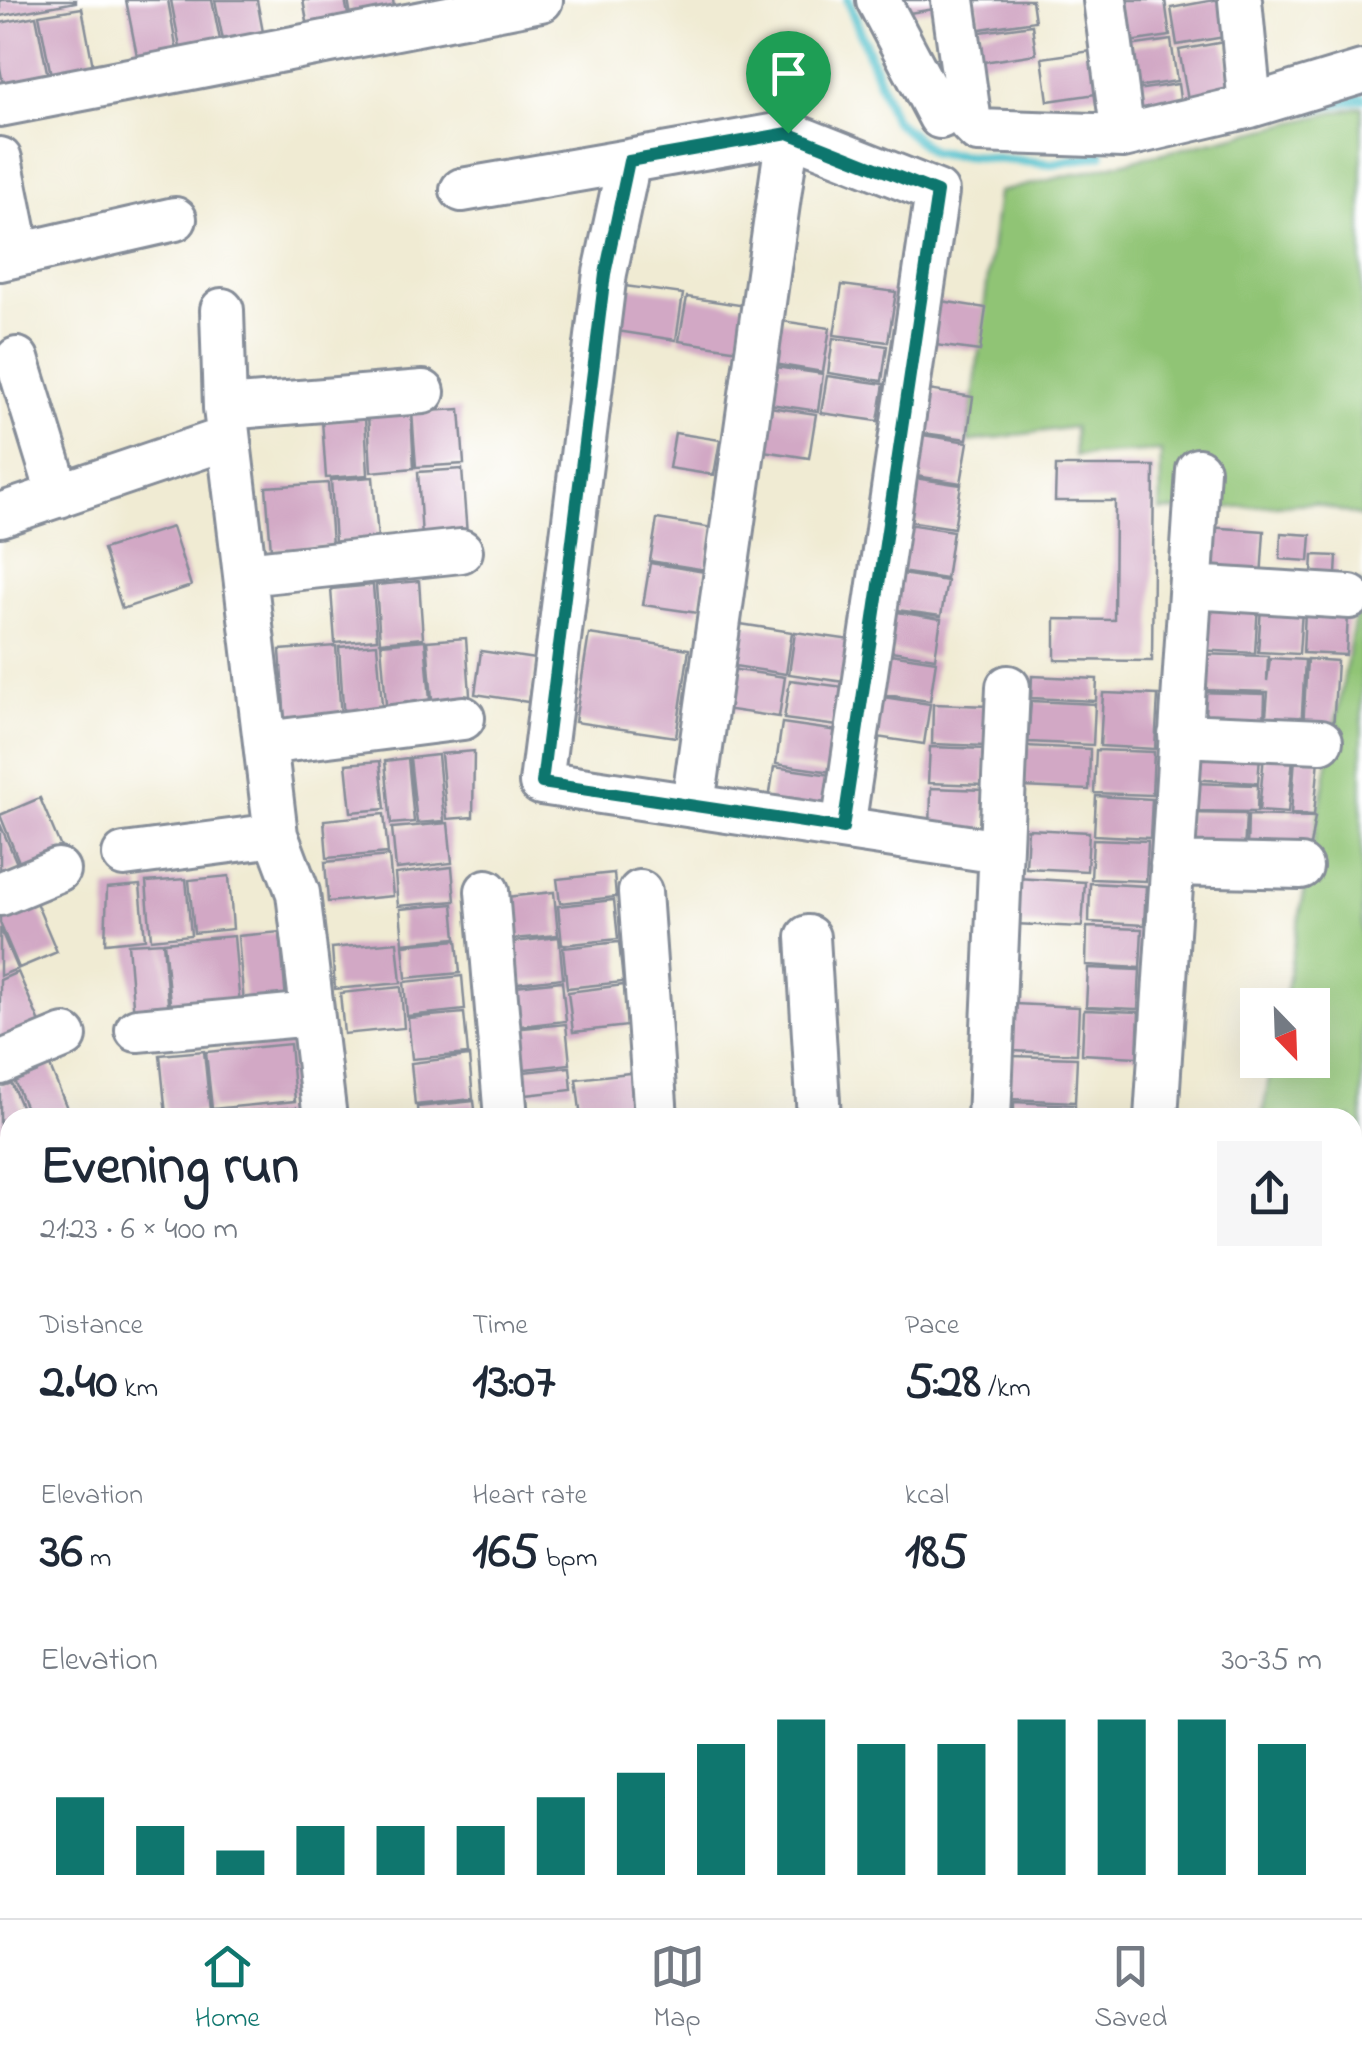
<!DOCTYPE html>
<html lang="en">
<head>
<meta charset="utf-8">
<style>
	:root { --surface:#fff; --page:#f6f6f7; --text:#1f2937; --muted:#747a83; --line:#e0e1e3; --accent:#0f766e }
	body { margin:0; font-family:"Indie Flower",sans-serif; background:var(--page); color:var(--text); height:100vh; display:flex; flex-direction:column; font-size:38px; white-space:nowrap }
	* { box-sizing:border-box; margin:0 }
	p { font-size:32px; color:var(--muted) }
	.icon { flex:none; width:55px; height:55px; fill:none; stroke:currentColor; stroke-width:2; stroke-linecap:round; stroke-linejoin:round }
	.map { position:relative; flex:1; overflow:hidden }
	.details { position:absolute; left:0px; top:1108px; width:1362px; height:812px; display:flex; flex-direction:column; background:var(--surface); border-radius:30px 30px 0 0; box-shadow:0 10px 40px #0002 }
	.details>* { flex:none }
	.needle { width:65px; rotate:157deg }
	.controls { position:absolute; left:1240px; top:988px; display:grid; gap:20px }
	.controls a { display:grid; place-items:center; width:90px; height:90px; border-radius:0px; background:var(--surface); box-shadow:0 10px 40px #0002; font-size:50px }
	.pin { position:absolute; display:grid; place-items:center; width:85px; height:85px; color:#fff; margin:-102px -42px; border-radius:50% 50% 50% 0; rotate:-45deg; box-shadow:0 0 10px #0007 }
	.pin .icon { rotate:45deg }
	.round { display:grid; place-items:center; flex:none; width:105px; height:105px; border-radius:0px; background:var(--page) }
	.summary { display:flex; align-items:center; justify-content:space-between; height:170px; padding:0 40px }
	h1 { font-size:55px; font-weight:700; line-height:75px }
	.metrics { display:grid; grid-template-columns:repeat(3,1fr); gap:15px; height:170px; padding:10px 40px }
	.metrics div { display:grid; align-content:center }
	.metrics b { font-size:50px; font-weight:700 }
	.metrics small { font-size:28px; font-weight:400 }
	.metrics p { font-size:28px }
	.chart { height:280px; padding:20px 40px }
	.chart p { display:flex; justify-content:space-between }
	.chart svg { width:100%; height:180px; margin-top:10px; stroke:var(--accent); stroke-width:6 }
	.tabs { display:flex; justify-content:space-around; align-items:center; height:140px; border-top:2px solid var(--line); background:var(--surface); font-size:28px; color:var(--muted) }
	.tabs a { display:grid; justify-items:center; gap:5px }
	.tabs .active { color:var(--accent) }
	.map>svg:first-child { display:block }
	.green { fill:#90c475; stroke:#567a6a; stroke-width:2.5 }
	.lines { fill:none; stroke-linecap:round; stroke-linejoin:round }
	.stream { stroke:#54c1cc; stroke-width:10 }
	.building { fill:#d2a8c5 }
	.minor-casing { stroke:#868d98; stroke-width:48 }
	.minor { stroke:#fff; stroke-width:42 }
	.route-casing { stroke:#fff; stroke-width:20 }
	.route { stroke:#0f766e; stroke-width:12 }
</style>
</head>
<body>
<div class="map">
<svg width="1362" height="1918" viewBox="0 0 1362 1918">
	<rect width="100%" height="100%" fill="#fff"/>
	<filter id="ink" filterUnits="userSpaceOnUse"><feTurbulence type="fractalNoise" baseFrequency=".01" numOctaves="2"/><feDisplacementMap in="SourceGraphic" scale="20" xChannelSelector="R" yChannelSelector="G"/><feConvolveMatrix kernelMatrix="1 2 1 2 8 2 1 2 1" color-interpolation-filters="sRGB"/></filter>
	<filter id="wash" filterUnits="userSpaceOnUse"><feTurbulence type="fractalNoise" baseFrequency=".0048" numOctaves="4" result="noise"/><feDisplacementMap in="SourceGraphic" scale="40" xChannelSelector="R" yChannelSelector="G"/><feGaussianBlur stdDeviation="2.25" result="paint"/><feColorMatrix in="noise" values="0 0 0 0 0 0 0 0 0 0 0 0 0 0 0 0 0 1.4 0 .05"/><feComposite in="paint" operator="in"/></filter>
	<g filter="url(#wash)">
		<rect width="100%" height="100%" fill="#f0ebd3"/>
		<path class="green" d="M1362 106V517L1313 503 1160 511 1161 451 1075 456 1074 427 968 442 998 192Z
			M1362 580V1131L1353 1134 1352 1118H1262L1272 1060H1312V1005H1283Z"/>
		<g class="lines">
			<path class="stream" d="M848 0 894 120 932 152 1053 164 1101 154
				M1309 109 1362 98"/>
		</g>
		<g id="blocks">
			<path class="building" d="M0 0H76V2L0 16Z
				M126 0H168L178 58 139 66Z
				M171 0H212L222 50 182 58Z
				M215 0H257L265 43 225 50Z
				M303 0H345L350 24 309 32Z
				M348 0H393L395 14 352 23Z
				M888 0H940L941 8 890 16Z
				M975 0H1032L1035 21 980 29Z
				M1115 0H1165L1170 36 1122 43Z
				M1214 0H1223L1230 36 1177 45 1171 8Z
				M82 8 95 77 53 85 39 15Z
				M36 16 50 87 5 95 0 68V23Z
				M1032 25 1036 54 977 63 973 33Z
				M1171 40 1177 81 1128 88 1122 47Z
				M1224 42 1233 91 1188 100 1179 50Z
				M1098 50 1103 93 1048 101 1042 58Z
				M1178 84 1182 113 1133 121 1129 91Z
				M842 285 896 292 888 342 834 335Z
				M625 286 683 294 676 340 617 331Z
				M687 297 746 306 739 350 679 341Z
				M935 300 986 308 980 351 928 344Z
				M775 320 830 328 823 372 768 363Z
				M833 338 887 346 882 381 828 373Z
				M769 366 823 374 818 411 763 403Z
				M827 376 884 384 878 421 821 413Z
				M922 389 973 397 967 439 916 432Z
				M763 406 816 414 809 458 757 450Z
				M460 409 464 464 416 467 412 412Z
				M411 412 414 468 371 472 368 414Z
				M365 417 368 475 326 478 322 420Z
				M675 433 720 440 714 475 669 468Z
				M916 434 968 442 961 483 909 475Z
				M1056 466H1154L1152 661 1055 660V619L1114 620 1115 501H1055Z
				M462 469 467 535 422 538 418 472Z
				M373 477 378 539 335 543 331 480Z
				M908 477 961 485 954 528 901 520Z
				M328 483 332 546 271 550 266 487Z
				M657 519 713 528 706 570 650 561Z
				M901 523 953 531 946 579 894 571Z
				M172 527 191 586 122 609 103 549Z
				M1207 527 1264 531 1261 578 1204 575Z
				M1281 533 1311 535 1309 561 1280 559Z
				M1313 555 1337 556 1336 575 1312 574Z
				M650 563 705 572 698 613 643 605Z
				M895 573 947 581 941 616 890 609Z
				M419 581 423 638 380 642 376 585Z
				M373 585 377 639 335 643 331 589Z
				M1200 601 1258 604 1255 653 1197 650Z
				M1261 607 1302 610 1299 654 1258 652Z
				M891 611 941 619 935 658 885 650Z
				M1305 611 1348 614 1346 655 1303 653Z
				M734 623 792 632 786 674 728 665Z
				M795 632 851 640 844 682 789 674Z
				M589 634 689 649 676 737 575 722Z
				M466 638 471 709 433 711 427 641Z
				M425 640 431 712 387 716 381 644Z
				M377 644 383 717 344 720 339 647Z
				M336 646 341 718 285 723 280 650Z
				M481 651 535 659 528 702 475 694Z
				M884 653 936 661 930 701 878 694Z
				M1198 654 1268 656 1267 681 1270 658 1305 660 1301 730 1265 727 1268 692 1197 690Z
				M1307 659 1337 661 1333 731 1303 729Z
				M730 669 785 677 779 717 724 709Z
				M1032 676 1097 679 1096 701 1031 698Z
				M790 680 844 687 838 726 784 719Z
				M1197 692 1265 694 1264 728 1196 726Z
				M1103 693 1158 695 1155 749 1100 746Z
				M876 696 930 704 924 744 870 736Z
				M1031 701 1095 704 1093 745 1028 742Z
				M933 704 988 706 986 746 932 744Z
				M782 723 838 731 832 772 776 764Z
				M1025 746 1090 749 1089 790 1024 787Z
				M930 747 987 749 985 785 928 783Z
				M1096 750 1154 752 1152 795 1094 793Z
				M474 751 473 817 447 819 441 754Z
				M1191 751 1260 755 1258 783 1189 779Z
				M438 755 444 821 417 823 410 758Z
				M1264 755 1293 757 1288 813 1259 811Z
				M1295 757 1319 759 1314 815 1291 814Z
				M408 758 414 822 391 824 385 761Z
				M380 761 385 809 351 812 346 764Z
				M774 767 831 775 826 814 768 806Z
				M1190 783 1258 785 1257 812 1189 811Z
				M931 788 985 790 983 836 930 835Z
				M1096 796 1152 799 1150 838 1094 835Z
				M40 798 65 857 24 874 0 815Z
				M1187 813 1246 814 1244 854 1185 852Z
				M384 814 388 853 327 858 324 820Z
				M1248 815 1315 817 1309 852 1247 851Z
				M448 823 452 863 396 869 392 828Z
				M0 824 19 868 0 876Z
				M1028 829 1089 832 1087 871 1026 868Z
				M1093 839 1148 841 1146 881 1091 879Z
				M389 856 393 896 328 902 325 862Z
				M452 867 455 901 398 906 395 874Z
				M614 873 616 897 560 903 557 879Z
				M229 876 233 929 194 933 189 880Z
				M1016 878 1085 882 1082 927 1014 924Z
				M186 879 191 935 151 939 146 882Z
				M1090 883 1146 886 1144 925 1089 922Z
				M140 885 145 939 105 943 107 888Z
				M554 892 558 935 501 940 497 898Z
				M35 900 57 952 19 968 0 923V915Z
				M614 900 618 939 562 945 558 906Z
				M453 904 456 938 403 943 400 909Z
				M1087 927 1142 929 1140 968 1086 965Z
				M0 928 17 969 0 976Z
				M280 932 286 1000 244 1004 238 936Z
				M234 936 240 1006 171 1012 164 942Z
				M559 937 563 978 508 984 503 943Z
				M457 940 460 973 406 978 403 945Z
				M163 942 169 1014 134 1017 128 944Z
				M397 942 401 983 335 989 332 948Z
				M619 942 623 982 567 988 563 948Z
				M1088 968 1140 970 1138 1009 1086 1007Z
				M18 972 43 1030 0 1045V980Z
				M462 976 465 1010 407 1016 404 982Z
				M562 981 566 1021 511 1027 506 987Z
				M624 985 628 1026 573 1032 568 992Z
				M401 987 404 1028 344 1034 340 993Z
				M1014 1004 1079 1007 1077 1054 1012 1051Z
				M1084 1010 1139 1012 1137 1057 1082 1054Z
				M464 1013 468 1054 412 1059 408 1018Z
				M566 1024 570 1064 516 1070 512 1029Z
				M290 1044 295 1101 212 1109 206 1052Z
				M204 1051 210 1111 166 1115 160 1055Z
				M469 1056 473 1099 415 1105 411 1063Z
				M1011 1056 1077 1058 1075 1102 1009 1099Z
				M49 1064 69 1113 58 1118H30L13 1078Z
				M570 1067 572 1090 516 1096 514 1073Z
				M630 1073 635 1113 581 1118 576 1079Z
				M10 1080 26 1118H10V1138L0 1142V1084Z
				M474 1101 476 1118H418L417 1107Z
				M1014 1102 1075 1105V1118H1014Z
				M296 1107 297 1118H214V1115Z
				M10 1141V1183L0 1160V1146Z
				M1352 1182 1362 1221V1265L1352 1267Z
				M0 1274 10 1304 0 1308Z
				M1362 1365V1421L1355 1423 1352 1367Z
				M1362 1427V1488H1360L1352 1451V1429Z
				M10 1511V1537L3 1540 0 1514Z
				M1 1540 10 1567V1622L1 1625Z
				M9 1667 10 1694 0 1697V1669Z
				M10 1742V1817L0 1820V1745Z
				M618 1910H674L675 1918H620Z
				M714 1910H758V1911L716 1918Z"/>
		</g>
	</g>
	<g filter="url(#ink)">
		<use href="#blocks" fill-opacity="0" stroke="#868d98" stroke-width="2.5"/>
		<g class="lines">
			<g class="minor-casing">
				<path id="minor" d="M878 0 940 117
					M953 0 970 123 978 131 1123 136 1250 106 1362 72
					M1105 0 1123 136
					M1240 0 1250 106
					M0 105 541 0
					M0 159 19 254
					M462 190 629 161
					M0 259 175 219
					M222 310 225 408 276 835 298 893 325 1118
					M17 359 59 496
					M225 408 423 392
					M0 515 228 438
					M245 574 461 551
					M1191 587 1350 597
					M1180 735 1321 741
					M265 743 463 718
					M693 804 788 133
					M843 828 937 192 788 133 629 161 605 273 541 783 1000 852
					M124 855 276 835
					M1172 864 1301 867
					M487 891 506 1118
					M640 892 656 1118
					M0 894 58 870
					M808 937 819 1118
					M137 1030 312 1014
					M0 1063 65 1036
					M989 1118 1008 687
					M1156 1118 1198 470
					M1352 1166 1362 1164
					M0 1233 10 1229
					M1352 1346 1362 1343
					M0 1453 10 1450
					M1352 1507 1362 1505
					M0 1650 10 1646
					M1352 1719 1362 1714
					M0 1832 10 1828
					M1352 1896 1362 1891
					M542 1910 543 1918
					M699 1910 701 1918
					M858 1910 860 1918
					M1040 1910 1041 1918
					M1249 1910 1251 1918
					M317 1918 341 1910
					M1306 1918 1323 1910"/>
			</g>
			<use href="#minor" class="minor"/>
		</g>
	</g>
	<g class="lines" filter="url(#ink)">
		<g class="route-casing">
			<path id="route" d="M788 133 937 192 843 828 542 783 605 274 629 161Z"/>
		</g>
		<use href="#route" class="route"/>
	</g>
</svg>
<div class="controls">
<a><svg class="needle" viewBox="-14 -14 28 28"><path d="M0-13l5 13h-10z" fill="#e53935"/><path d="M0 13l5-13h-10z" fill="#747a83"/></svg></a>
</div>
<div class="pin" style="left:788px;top:133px;background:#1e9e55"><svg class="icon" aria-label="arrive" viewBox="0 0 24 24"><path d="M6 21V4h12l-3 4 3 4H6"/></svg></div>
<section class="details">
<div class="summary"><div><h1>Evening run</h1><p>21:23 · 6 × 400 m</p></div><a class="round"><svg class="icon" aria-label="share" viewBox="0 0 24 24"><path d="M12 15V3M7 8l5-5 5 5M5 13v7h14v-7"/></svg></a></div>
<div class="metrics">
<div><p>Distance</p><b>2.40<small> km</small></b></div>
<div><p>Time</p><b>13:07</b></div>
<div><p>Pace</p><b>5:28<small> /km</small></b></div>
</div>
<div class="metrics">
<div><p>Elevation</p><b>36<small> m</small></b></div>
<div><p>Heart rate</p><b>165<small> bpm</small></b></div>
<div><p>kcal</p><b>185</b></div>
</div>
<div class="chart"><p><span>Elevation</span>30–35 m</p>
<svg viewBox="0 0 160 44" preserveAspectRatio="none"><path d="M5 44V25M15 44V32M25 44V38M35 44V32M45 44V32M55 44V32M65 44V25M75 44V19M85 44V12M95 44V6M105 44V12M115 44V12M125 44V6M135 44V6M145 44V6M155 44V12"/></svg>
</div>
</section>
</div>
<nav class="tabs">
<a class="active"><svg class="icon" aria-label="home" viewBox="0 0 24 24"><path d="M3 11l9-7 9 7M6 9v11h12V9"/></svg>Home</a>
<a><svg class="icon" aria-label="map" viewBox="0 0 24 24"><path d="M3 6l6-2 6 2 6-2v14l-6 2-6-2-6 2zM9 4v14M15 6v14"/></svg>Map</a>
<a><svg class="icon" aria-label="saved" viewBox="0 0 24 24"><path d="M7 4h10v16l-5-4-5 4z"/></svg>Saved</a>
</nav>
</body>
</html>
